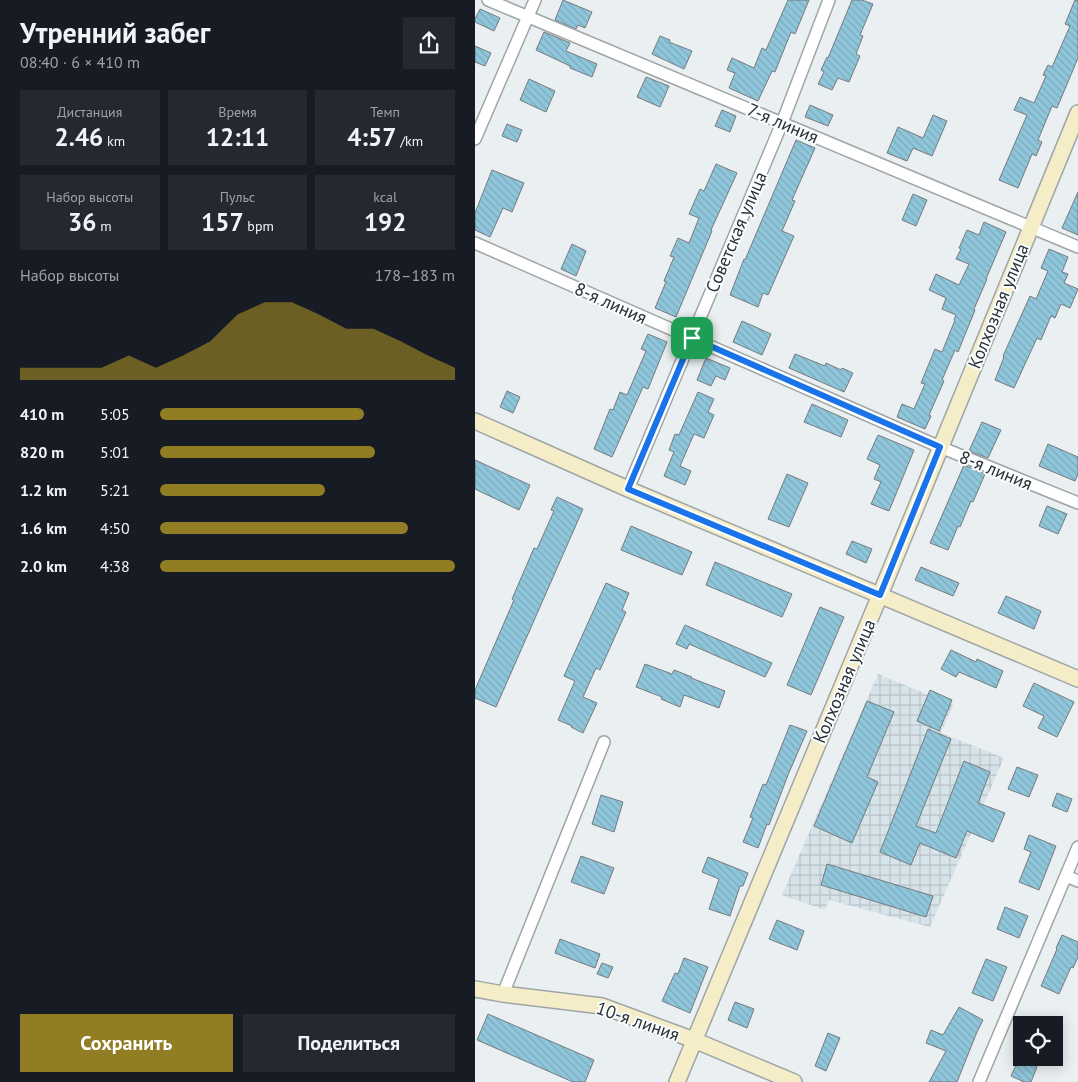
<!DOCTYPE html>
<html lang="ru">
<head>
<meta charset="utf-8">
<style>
	:root { --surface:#171b24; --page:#242831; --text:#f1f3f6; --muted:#9ea1a6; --accent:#907d24 }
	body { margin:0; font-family:"PT Sans",sans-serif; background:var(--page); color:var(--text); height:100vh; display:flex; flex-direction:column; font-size:19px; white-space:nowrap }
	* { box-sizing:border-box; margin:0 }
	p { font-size:16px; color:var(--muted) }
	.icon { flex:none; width:28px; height:28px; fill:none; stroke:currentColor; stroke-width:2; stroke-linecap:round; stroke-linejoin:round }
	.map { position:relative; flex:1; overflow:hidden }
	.details { display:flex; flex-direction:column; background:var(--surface); width:475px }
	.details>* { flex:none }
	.fabs { position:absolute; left:538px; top:1016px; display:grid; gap:10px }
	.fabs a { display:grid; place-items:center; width:50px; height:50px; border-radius:0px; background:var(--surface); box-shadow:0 2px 12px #0003; font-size:25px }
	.pin { position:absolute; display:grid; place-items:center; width:42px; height:42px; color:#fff; margin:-21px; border-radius:10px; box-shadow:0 2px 8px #0006 }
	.round { display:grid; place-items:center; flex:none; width:52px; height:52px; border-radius:0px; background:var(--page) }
	.head { display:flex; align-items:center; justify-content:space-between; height:85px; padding:0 20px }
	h1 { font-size:28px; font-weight:800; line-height:38px }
	.metrics { display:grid; grid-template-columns:repeat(3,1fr); gap:8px; height:85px; padding:5px 20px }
	.metrics div { display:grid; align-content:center; border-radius:0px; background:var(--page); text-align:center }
	.metrics b { font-size:25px; font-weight:800 }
	.metrics small { font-size:14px; font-weight:400 }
	.metrics p { font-size:14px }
	.chart { height:140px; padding:10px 20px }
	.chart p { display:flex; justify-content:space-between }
	.chart svg { width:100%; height:90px; margin-top:5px; fill:var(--accent); opacity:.7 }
	.action { display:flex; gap:10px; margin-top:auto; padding:10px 20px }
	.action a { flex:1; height:58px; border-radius:0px; background:var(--accent); color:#fff; font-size:20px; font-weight:800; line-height:58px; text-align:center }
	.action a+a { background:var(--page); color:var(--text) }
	ul { padding:0 20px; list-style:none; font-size:16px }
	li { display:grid; grid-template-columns:80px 60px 1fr; align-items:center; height:38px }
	li i { height:12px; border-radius:6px; background:var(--accent) }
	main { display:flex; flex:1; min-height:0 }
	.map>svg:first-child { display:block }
	.industrial { fill:url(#industrial-grid) }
	.building { fill:url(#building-back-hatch); stroke:#757a7d }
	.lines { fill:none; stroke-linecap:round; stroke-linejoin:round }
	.street-casing { stroke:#9fa5a7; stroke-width:14 }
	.secondary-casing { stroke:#9fa5a7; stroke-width:18 }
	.street { stroke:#fff; stroke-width:11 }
	.secondary { stroke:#f5edc8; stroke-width:15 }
	.route-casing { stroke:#fff; stroke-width:10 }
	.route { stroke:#1a73e8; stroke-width:6 }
	.labels { text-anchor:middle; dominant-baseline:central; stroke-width:4; stroke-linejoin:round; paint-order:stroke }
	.street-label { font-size:18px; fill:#2d2f30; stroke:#f8fdff }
</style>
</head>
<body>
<main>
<section class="details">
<div class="head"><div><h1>Утренний забег</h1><p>08:40 · 6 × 410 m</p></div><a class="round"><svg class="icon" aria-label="share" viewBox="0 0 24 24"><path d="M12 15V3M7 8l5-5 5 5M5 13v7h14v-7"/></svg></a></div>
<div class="metrics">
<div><p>Дистанция</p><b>2.46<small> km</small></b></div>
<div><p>Время</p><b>12:11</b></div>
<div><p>Темп</p><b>4:57<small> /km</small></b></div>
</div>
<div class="metrics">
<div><p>Набор высоты</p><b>36<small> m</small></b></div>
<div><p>Пульс</p><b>157<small> bpm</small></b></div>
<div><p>kcal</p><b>192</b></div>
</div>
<div class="chart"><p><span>Набор высоты</span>178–183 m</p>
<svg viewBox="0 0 160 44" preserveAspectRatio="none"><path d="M0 44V38L10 38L20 38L30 38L40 32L50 38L60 32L70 25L80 12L90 6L100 6L110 12L120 19L130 19L140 25L150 32L160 38V44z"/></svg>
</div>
<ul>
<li><b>410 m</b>5:05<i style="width:69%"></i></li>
<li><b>820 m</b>5:01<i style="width:73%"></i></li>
<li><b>1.2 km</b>5:21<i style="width:56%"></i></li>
<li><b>1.6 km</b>4:50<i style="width:84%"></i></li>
<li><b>2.0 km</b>4:38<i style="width:100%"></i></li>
</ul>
<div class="action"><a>Сохранить</a><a>Поделиться</a></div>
</section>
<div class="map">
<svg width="603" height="1082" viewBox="0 0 603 1082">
	<defs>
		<pattern id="industrial-grid" width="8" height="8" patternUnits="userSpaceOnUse" patternTransform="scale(1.25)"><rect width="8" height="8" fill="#d6e3e9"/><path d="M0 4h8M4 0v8" fill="none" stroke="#b8c3c8"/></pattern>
		<pattern id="building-back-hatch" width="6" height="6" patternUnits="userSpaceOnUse" patternTransform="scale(1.25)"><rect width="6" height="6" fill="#8fc6db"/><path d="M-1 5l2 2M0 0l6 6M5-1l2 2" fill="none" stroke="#7caabc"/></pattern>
	</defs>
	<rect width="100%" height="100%" fill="#eaf0f2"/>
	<path class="industrial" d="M403 674 478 705 466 733 529 758 455 927 354 900 350 910 307 895Z"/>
	<path class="building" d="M88 0 117 12 110 28 103 25 101 29 80 20Z
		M313 0H334L320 34 316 32 300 72 297 71 283 101 254 88 260 73 252 70 257 58 279 68 287 48 291 50Z
		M377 0H387L398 4 385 35 388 36 381 54 385 56 374 82 363 78 357 90 343 84 349 72 346 70 352 57 353 58Z
		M600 0H603V58L582 108 577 106 563 140 567 142 561 156 557 154 543 188 524 180 552 115 539 110 545 97 559 103 571 76 568 75 573 65 577 67 595 26 590 24Z
		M5 9 25 18 19 31 0 22V19Z
		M69 32 95 43 91 51 122 64 117 77 95 68V66L61 50Z
		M185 36 195 40 194 42 217 51 209 69 177 54Z
		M0 46 16 53 10 66 0 62Z
		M171 77 194 86 185 107 162 97Z
		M54 79 80 91 71 112 45 100Z
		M335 105 358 115 353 126 330 117Z
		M247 110 261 116 255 132 240 126Z
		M458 115 472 121 457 156 438 148 432 161 412 153 423 127 448 138Z
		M32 124 47 130 42 142 27 136Z
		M321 140 340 148 317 200 320 201 307 231 319 236 293 295 288 293 283 307 255 295 269 259 270 260Z
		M241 164 262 173 236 230 237 231 229 250 201 317 180 308 191 282 189 281 199 257 195 256 203 238 214 243 224 218 214 214 225 189 229 191Z
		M17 170 49 183 37 212 28 208 15 237 0 230V213Z
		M603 192V235L587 228Z
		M438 194 452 200 441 226 427 220Z
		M509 222 531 232 511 279H512L499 309 500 310 483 352 480 350 467 380 469 381 454 415 456 416 450 429 422 417 427 404 439 409 450 384 446 383 460 349 467 352 480 320H479L481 315 467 309 471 298 454 290 461 274 484 285 494 264 481 259 486 249 484 248 492 230 504 235Z
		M97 244 111 251 101 276 86 269Z
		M574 249 593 257 587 272 593 274 589 283 603 289 595 308 586 304 580 318 576 316 566 340 562 338 539 388 520 380 529 357 528 356 555 296 561 299 573 271 566 268Z
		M267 321 296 334 287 355 258 342Z
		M173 334 192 342 173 389 168 387 137 457 119 449 135 409 138 410 145 392 152 395 171 351 166 349Z
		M320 354 350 366 351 363 366 370 367 368 378 373 369 392 314 368Z
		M231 358 255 368 250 380 241 376 236 386 222 380Z
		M32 391 45 397 38 413 25 407Z
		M223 392 239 399 233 412 239 415 229 438 219 434 205 466 216 471 210 485 189 476 199 452 194 450 200 434 204 435Z
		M337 404 373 420 366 437 329 422Z
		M507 422 526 430 513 458 494 451Z
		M403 435 439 450 414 511 396 504 406 482 399 479 405 465 392 459Z
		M573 444 603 457V474L600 481 564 466Z
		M0 460 55 485 44 510 0 489Z
		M489 465 510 474 498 502 496 501 485 527 483 526 473 550 455 543Z
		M312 474 333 483 314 527 293 519Z
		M82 497 108 509 21 707 0 698V690L39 600 37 599 59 548 62 549 79 511 76 510Z
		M572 506 592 514 583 534 564 526Z
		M156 526 217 552 207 575 146 550Z
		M377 541 397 549 391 563 371 554Z
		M240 562 317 594 307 617 231 585Z
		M446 567 484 583 478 596 440 580Z
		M131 583 154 593 147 610 151 612 125 670 121 668 108 697 122 703 108 733 96 727 97 726 83 720 100 681 89 676Z
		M531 596 566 611 559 629 523 613Z
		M345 607 369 617 336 695 312 685Z
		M210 625 297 663 290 677 214 644 212 649 201 644Z
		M476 650 501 662 502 659 528 671 521 688 484 672 481 677 466 669Z
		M170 664 197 674 199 670 217 677 216 678 250 691 244 708 209 695 205 707 186 699 187 697 161 687Z
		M559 683 599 702 582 737 563 728 569 716 548 706Z
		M455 690 477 700 464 731 442 721Z
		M392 701 419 712 392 777 403 782 377 843 339 826Z
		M315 725 332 731 313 775 294 825 292 824 283 848 268 842 278 818 275 817 288 784 291 785Z
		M453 729 476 739 441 826 461 833 489 761 515 772 503 803 530 813 518 842 492 831 481 858 445 843 436 865 405 852Z
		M542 767 563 775 554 797 533 789Z
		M582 793 597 799 592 812 577 806Z
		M126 795 148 802 139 832 117 824Z
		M554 835 581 846 564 890 544 882 556 852 549 849Z
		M106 856 139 868 129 894 96 882Z
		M233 857 273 873 268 886H265L255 916 234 909 244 879 227 872Z
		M352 864 458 896 451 917 346 885Z
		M530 907 553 916 544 938 522 929Z
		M302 920 329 931 322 950 294 939Z
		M587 935 603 942V957L598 968 596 967 584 994 566 986 582 949 581 948Z
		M85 939 125 954 120 968 80 953Z
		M209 958 233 967 215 1013 187 1001 200 973 203 974Z
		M511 959 532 967 518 1001 497 993Z
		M127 963 138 967 133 978 122 974Z
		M260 1002 279 1009 272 1028 253 1020Z
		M484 1007 508 1020 502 1032 482 1082H454L471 1051 451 1043 456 1030 468 1035Z
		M13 1014 119 1060 110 1082H98L2 1040Z
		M353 1033 365 1038 351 1071 340 1066Z
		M544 1059 562 1067 556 1082H549L536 1076Z"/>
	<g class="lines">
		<g class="street-casing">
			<path id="street" d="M13 0 603 247
				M0 139 60 0
				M0 243 465 447 603 503
				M153 489 307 123 354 0
				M591 876 603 881
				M28 994 129 742
				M504 1082 603 847"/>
		</g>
		<g class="secondary-casing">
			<path id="secondary" d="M0 421 153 489 603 679
				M0 989 28 994 127 1006 219 1040 319 1082
				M202 1082 405 595 603 113"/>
		</g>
		<use href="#street" class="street"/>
		<use href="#secondary" class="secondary"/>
	</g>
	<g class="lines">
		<g class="route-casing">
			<path id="route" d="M217 338 465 447 405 595 153 489Z"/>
		</g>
		<use href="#route" class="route"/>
	</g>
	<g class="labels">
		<g class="street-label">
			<text transform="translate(308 123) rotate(23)">7-я линия</text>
			<text transform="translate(261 232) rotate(-67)">Советская улица</text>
			<text transform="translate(136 303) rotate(24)">8-я линия</text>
			<text transform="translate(523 306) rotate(-68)">Колхозная улица</text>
			<text transform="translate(521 470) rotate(22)">8-я линия</text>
			<text transform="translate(369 681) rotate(-67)">Колхозная улица</text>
			<text transform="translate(163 1021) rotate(19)">10-я линия</text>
		</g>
	</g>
</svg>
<div class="fabs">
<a><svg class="icon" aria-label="locate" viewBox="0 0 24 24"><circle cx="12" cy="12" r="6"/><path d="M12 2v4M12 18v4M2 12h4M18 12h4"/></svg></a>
</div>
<div class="pin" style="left:217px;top:338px;background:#1e9e55"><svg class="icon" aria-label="arrive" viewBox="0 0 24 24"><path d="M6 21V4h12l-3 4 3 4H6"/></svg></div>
</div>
</main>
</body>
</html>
